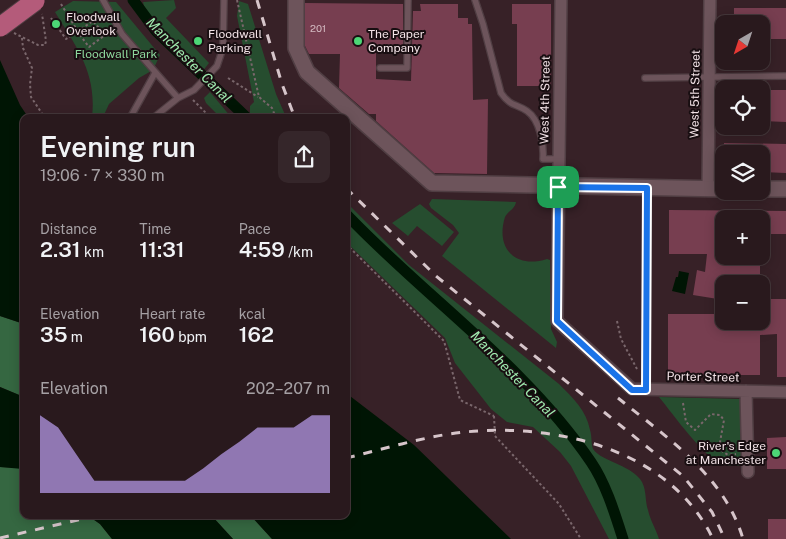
<!DOCTYPE html>
<html lang="en">
<head>
<meta charset="utf-8">
<style>
	:root { --surface:#29191d; --page:#35262a; --text:#f1f3f6; --muted:#a5a0a4; --line:#45383b; --accent:#bca0f2 }
	body { margin:0; font-family:"Public Sans",sans-serif; background:var(--page); color:var(--text); height:100vh; display:flex; flex-direction:column; font-size:19px; white-space:nowrap }
	* { box-sizing:border-box; margin:0 }
	p { font-size:16px; color:var(--muted) }
	.icon { flex:none; width:28px; height:28px; fill:none; stroke:currentColor; stroke-width:2; stroke-linecap:round; stroke-linejoin:round }
	.map { position:relative; flex:1; overflow:hidden }
	.drawer { position:absolute; left:20px; top:114px; width:330px; height:405px; display:flex; flex-direction:column; background:var(--surface); border-radius:10px; box-shadow:0 2px 12px #0003,0 0 0 1px var(--line) }
	.drawer>* { flex:none }
	.needle { width:32px; rotate:219deg }
	.buttons { position:absolute; left:715px; top:15px; display:grid; gap:10px }
	.buttons a { display:grid; place-items:center; width:55px; height:55px; border-radius:10px; background:var(--surface); box-shadow:0 2px 12px #0003,0 0 0 1px var(--line); font-size:25px }
	.pin { position:absolute; display:grid; place-items:center; width:42px; height:42px; color:#fff; margin:-21px; border-radius:10px; box-shadow:0 2px 8px #0006 }
	.round { display:grid; place-items:center; flex:none; width:52px; height:52px; border-radius:10px; background:var(--page) }
	.head { display:flex; align-items:center; justify-content:space-between; height:85px; padding:0 20px }
	h1 { font-size:28px; font-weight:600; line-height:38px }
	.stats { display:grid; grid-template-columns:repeat(3,1fr); gap:8px; height:85px; padding:5px 20px }
	.stats div { display:grid; align-content:center }
	.stats b { font-size:21px; font-weight:600 }
	.stats small { font-size:14px; font-weight:400 }
	.stats p { font-size:14px }
	.chart { height:140px; padding:10px 20px }
	.chart p { display:flex; justify-content:space-between }
	.chart svg { width:100%; height:90px; margin-top:5px; fill:var(--accent); opacity:.7 }
	.map>svg:first-child { display:block }
	.green { fill:#264d2f }
	.forest { fill:#356741 }
	.water { fill:#001504 }
	.lines { fill:none; stroke-linecap:round; stroke-linejoin:round }
	.canal { stroke:#001504; stroke-width:11 }
	.building { fill:#773e50 }
	.service-casing { stroke:#503e43; stroke-width:8 }
	.minor-casing { stroke:#503e43; stroke-width:14 }
	.tertiary-casing { stroke:#503e43; stroke-width:18 }
	.path { stroke:#7a676c; stroke-width:2; stroke-dasharray:2.5 2.5; stroke-linecap:butt }
	.service { stroke:#6d545b; stroke-width:5.5 }
	.minor { stroke:#6d545b; stroke-width:11 }
	.tertiary { stroke:#6d545b; stroke-width:15 }
	.rail { stroke:#d6c5ca; stroke-width:3; stroke-dasharray:9 9; stroke-linecap:butt }
	.primary-bridge-casing { stroke:#503e43; stroke-width:21; stroke-linecap:butt }
	.path-bridge { stroke:#7a676c; stroke-width:2; stroke-dasharray:2.5 2.5; stroke-linecap:butt }
	.primary-bridge { stroke:#b45b7a; stroke-width:19 }
	.route-casing { stroke:#fff; stroke-width:10 }
	.route { stroke:#1a73e8; stroke-width:6 }
	.poi-dot { fill:#4cd676; stroke:#180e11; stroke-width:2 }
	.labels { text-anchor:middle; dominant-baseline:central; stroke-width:4; stroke-linejoin:round; paint-order:stroke }
	.number-label { font-size:10px; fill:#d3b9c0 }
	.poi-label { font-size:12px; fill:#f2e2e6; stroke:#180e11; text-anchor:start }
	.park-label { font-size:12px; fill:#8cd79c; stroke:#180e11 }
	.street-label { font-size:12px; fill:#f2e2e6; stroke:#180e11 }
	.water-label { font-size:14px; font-style:italic; fill:#9feaae; stroke:#180e11 }
</style>
</head>
<body>
<div class="map">
<svg width="786" height="539" viewBox="0 0 786 539">
	<rect width="100%" height="100%" fill="#372127"/>
	<path class="green" d="M174 0 176 8 166 18 209 63 202 72C192 62 184 52 174 42 161 28 148 23 143 2Z
		M73 1 116 2 160 55 153 70 139 78 109 104 103 117H92C97 73 77 48 55 12Z
		M239 1 248 4 276 94 286 117 250 116V106L254 102 237 16Z
		M210 92 231 117H220L206 103 204 98Z
		M432 199 516 202C515 209 508 211 505 217 495 249 516 269 547 259L550 260 551 329 557 342 556 348 442 256 459 233 453 225 431 208 429 204Z
		M346 202 409 265 559 384C573 398 586 410 590 430 592 436 591 444 593 449 599 459 626 465 636 475 648 485 644 497 648 510 650 520 656 529 659 539H609L571 466 560 452 533 427 507 422 491 409 455 363 445 338 346 242Z
		M420 204 454 232 442 246 417 226 408 236 392 223Z
		M659 397 740 399 741 466C736 466 730 466 725 465 705 460 673 414 659 397Z"/>
	<path class="forest" d="M0 316 24 324V397L0 387Z
		M0 467 24 468V515H87L100 524 112 539H0Z
		M211 515H250L272 539H233Z"/>
	<path class="water" d="M0 60 20 105 28 117 24 118V324L0 316Z
		M679 271 689 273 685 294 672 291 676 277H678Z
		M0 387 24 397 23 469 0 467Z
		M346 393 414 445 511 539H272L250 515H346Z
		M87 515H211L233 539H112L100 524Z"/>
	<g class="lines">
		<path class="canal" d="M133 0 156 31 247 118
			M346 214C426 298 525 365 591 462 606 484 615 514 623 539"/>
	</g>
	<path class="building" d="M305 3 403 4V49H376V79L411 81 413 11H421L420 4H458V18H468V24H472L473 100 488 99 487 174 434 173 376 121V114H369L339 88 340 54H309L305 46Z
		M512 4H551V86H517V24H512Z
		M734 8H786V39H761V24H734Z
		M761 90H786V122L761 121Z
		M724 143 786 144V173L761 172V154H724Z
		M669 210 786 211V234H761V219H724V256H760V284H724V300L693 295 697 270 705 272 707 254H669Z
		M768 299H786V377H777V334L760 335V375H668V314H724V321H769Z
		M786 437V469H767V438Z
		M768 519H786V539H768Z"/>
	<g class="lines">
		<g class="service-casing">
			<path id="service" d="M103 0 122 34 178 98
				M475 0 483 24 501 93C511 107 515 103 527 111 540 120 544 144 543 159H558
				M380 68H407L408 0
				M645 78 786 76
				M130 118 155 73
				M153 118 178 98 194 90 217 66 223 48 224 0
				M646 390 647 189"/>
		</g>
		<g class="minor-casing">
			<path id="minor" d="M561 0 557 321 632 389 786 392
				M708 189 710 0
				M746 391 748 472"/>
		</g>
		<g class="tertiary-casing">
			<path id="tertiary" d="M296 0V48L307 72 432 183 724 189
				M761 189H786"/>
		</g>
		<path class="path" d="M237 0 259 97 272 108 276 118
			M61 4 80 35
			M51 18 66 39 69 37
			M14 33 38 45H45L46 41 42 14
			M22 38 23 48 32 68 30 84 31 97 45 118
			M228 78 258 97
			M193 100 211 118
			M346 244 444 341 460 400 494 416
			M617 321 621 339 637 369
			M683 403 686 422 695 430 711 414 720 415 724 420 720 442 722 451 728 455 736 454
			M495 436 559 504 581 539"/>
		<use href="#service" class="service"/>
		<use href="#minor" class="minor"/>
		<use href="#tertiary" class="tertiary"/>
		<path class="rail" d="M257 0 282 84 295 118
			M346 188 436 276 683 476 712 512 725 539
			M618 398C666 437 725 476 743 539
			M346 458C385 449 425 436 465 432 557 423 670 449 713 539
			M0 538 99 515"/>
		<g class="primary-bridge-casing">
			<path id="primary-bridge" d="M0 27 35 1"/>
		</g>
		<path class="path-bridge" d="M69 37 93 21 105 35 89 47 80 35
			M494 416 495 436"/>
		<use href="#primary-bridge" class="primary-bridge"/>
	</g>
	<g class="lines">
		<g class="route-casing">
			<path id="route" d="M558 187 647 188 646 390H632L557 321Z"/>
		</g>
		<use href="#route" class="route"/>
	</g>
	<g class="poi-dot">
		<circle cx="56" cy="24" r="5"/>
		<circle cx="198" cy="41" r="5"/>
		<circle cx="358" cy="41" r="5"/>
		<circle cx="776" cy="453" r="5"/>
	</g>
	<g class="labels">
		<g class="number-label">
			<text x="318" y="28">201</text>
		</g>
		<g class="poi-label">
			<text x="66" y="17">Floodwall<tspan x="66" dy="14">Overlook</tspan></text>
			<text x="208" y="34">Floodwall<tspan x="208" dy="14">Parking</tspan></text>
			<text x="368" y="34">The Paper<tspan x="368" dy="14">Company</tspan></text>
			<text x="766" y="446" text-anchor="end">River's Edge<tspan x="766" dy="14">at Manchester</tspan></text>
		</g>
		<g class="park-label">
			<text x="116" y="54">Floodwall Park</text>
		</g>
		<g class="street-label">
			<text transform="translate(695 94) rotate(-89)">West 5th Street</text>
			<text transform="translate(545 100) rotate(-89)">West 4th Street</text>
			<text transform="translate(703 377) rotate(1)">Porter Street</text>
		</g>
		<g class="water-label">
			<text transform="translate(189 60) rotate(45)">Manchester Canal</text>
			<text transform="translate(513 374) rotate(46)">Manchester Canal</text>
		</g>
	</g>
</svg>
<div class="buttons">
<a><svg class="needle" viewBox="-14 -14 28 28"><path d="M0-13l5 13h-10z" fill="#e53935"/><path d="M0 13l5-13h-10z" fill="#a5a0a4"/></svg></a>
<a><svg class="icon" aria-label="locate" viewBox="0 0 24 24"><circle cx="12" cy="12" r="6"/><path d="M12 2v4M12 18v4M2 12h4M18 12h4"/></svg></a>
<a><svg class="icon" aria-label="layers" viewBox="0 0 24 24"><path d="M12 4l9 5-9 5-9-5zM3 14l9 5 9-5"/></svg></a>
<a>+</a>
<a>−</a>
</div>
<div class="pin" style="left:558px;top:187px;background:#1e9e55"><svg class="icon" aria-label="arrive" viewBox="0 0 24 24"><path d="M6 21V4h12l-3 4 3 4H6"/></svg></div>
<section class="drawer">
<div class="head"><div><h1>Evening run</h1><p>19:06 · 7 × 330 m</p></div><a class="round"><svg class="icon" aria-label="share" viewBox="0 0 24 24"><path d="M12 15V3M7 8l5-5 5 5M5 13v7h14v-7"/></svg></a></div>
<div class="stats">
<div><p>Distance</p><b>2.31<small> km</small></b></div>
<div><p>Time</p><b>11:31</b></div>
<div><p>Pace</p><b>4:59<small> /km</small></b></div>
</div>
<div class="stats">
<div><p>Elevation</p><b>35<small> m</small></b></div>
<div><p>Heart rate</p><b>160<small> bpm</small></b></div>
<div><p>kcal</p><b>162</b></div>
</div>
<div class="chart"><p><span>Elevation</span>202–207 m</p>
<svg viewBox="0 0 160 44" preserveAspectRatio="none"><path d="M0 44V6L10 12L20 25L30 38L40 38L50 38L60 38L70 38L80 38L90 32L100 25L110 19L120 12L130 12L140 12L150 6L160 6V44z"/></svg>
</div>
</section>
</div>
</body>
</html>
